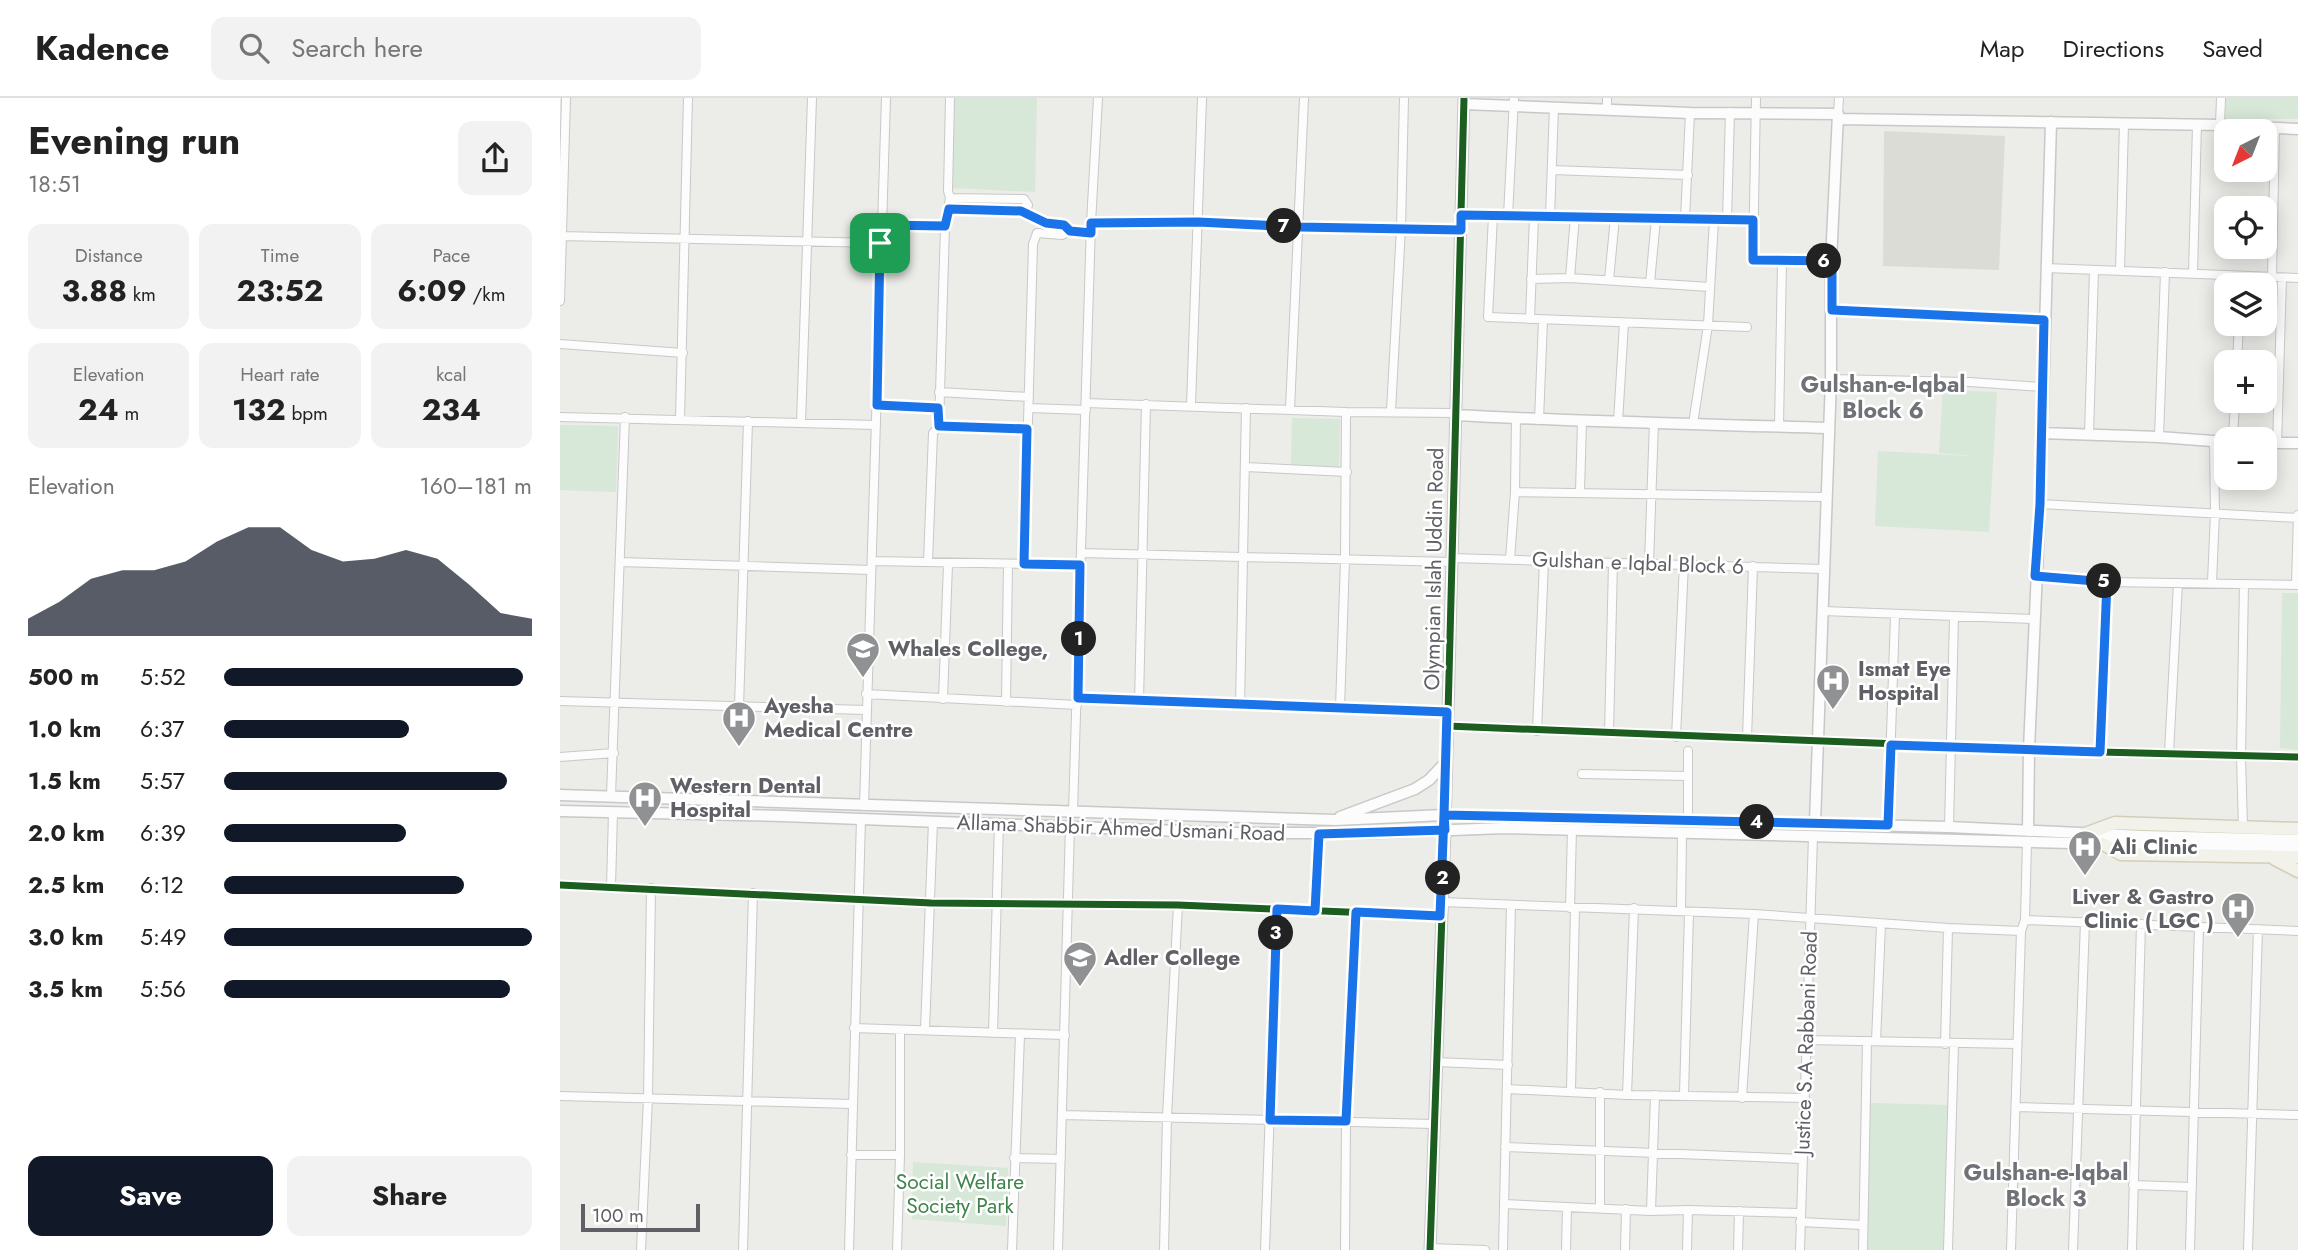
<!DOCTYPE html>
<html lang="en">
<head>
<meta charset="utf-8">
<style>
	:root { --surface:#fff; --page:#f2f2f2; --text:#222; --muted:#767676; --line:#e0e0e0; --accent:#111827 }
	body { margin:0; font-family:Jost,sans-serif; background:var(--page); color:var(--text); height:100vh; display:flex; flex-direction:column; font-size:26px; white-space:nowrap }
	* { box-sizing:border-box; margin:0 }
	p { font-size:23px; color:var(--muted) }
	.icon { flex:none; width:38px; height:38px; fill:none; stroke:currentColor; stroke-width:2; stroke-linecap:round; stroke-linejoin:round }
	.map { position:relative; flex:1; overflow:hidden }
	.side { display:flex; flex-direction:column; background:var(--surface); width:560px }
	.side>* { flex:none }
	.needle { width:46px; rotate:222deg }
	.tools { position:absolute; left:1654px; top:21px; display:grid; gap:14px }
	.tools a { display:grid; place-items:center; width:63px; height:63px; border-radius:14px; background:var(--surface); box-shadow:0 4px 18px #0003; font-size:35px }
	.scale { position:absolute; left:21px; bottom:18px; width:119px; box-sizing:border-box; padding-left:7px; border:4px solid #5e6065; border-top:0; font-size:19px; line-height:24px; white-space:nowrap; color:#5e6065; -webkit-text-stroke:5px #fff; paint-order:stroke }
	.pin { position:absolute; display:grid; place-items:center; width:60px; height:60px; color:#fff; margin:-30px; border-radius:14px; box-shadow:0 4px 10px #0006 }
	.km { position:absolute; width:35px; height:35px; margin:-18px; border-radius:50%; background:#222; color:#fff; font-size:19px; line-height:35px; text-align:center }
	.round { display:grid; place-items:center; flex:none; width:74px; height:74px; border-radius:14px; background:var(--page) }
	.head { display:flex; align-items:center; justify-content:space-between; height:119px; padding:0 28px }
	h1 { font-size:38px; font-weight:700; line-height:52px }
	.stats { display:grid; grid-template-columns:repeat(3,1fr); gap:10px; height:119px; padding:7px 28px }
	.stats div { display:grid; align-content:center; border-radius:14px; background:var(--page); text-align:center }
	.stats b { font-size:30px; font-weight:700 }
	.stats small { font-size:19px; font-weight:400 }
	.stats p { font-size:19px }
	.chart { height:196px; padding:14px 28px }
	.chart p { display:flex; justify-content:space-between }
	.chart svg { width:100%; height:126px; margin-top:7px; fill:var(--accent); opacity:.7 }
	.cta { display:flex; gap:14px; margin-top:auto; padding:14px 28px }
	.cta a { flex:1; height:80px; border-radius:14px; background:var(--accent); color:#fff; font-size:28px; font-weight:700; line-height:80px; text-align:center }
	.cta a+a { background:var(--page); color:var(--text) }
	ul { padding:0 28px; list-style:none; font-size:23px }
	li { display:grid; grid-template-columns:112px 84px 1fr; align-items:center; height:52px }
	li i { height:18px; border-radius:9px; background:var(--accent) }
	header { display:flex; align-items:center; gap:42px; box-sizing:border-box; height:98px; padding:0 35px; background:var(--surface); border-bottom:2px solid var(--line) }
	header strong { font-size:33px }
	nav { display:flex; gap:38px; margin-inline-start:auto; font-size:24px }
	.search { width:490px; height:63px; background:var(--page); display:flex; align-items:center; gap:18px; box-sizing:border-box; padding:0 24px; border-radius:14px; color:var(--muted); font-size:26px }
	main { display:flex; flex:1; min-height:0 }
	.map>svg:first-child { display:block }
	.education { fill:#dcdcd7 }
	.green { fill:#d7e7d8 }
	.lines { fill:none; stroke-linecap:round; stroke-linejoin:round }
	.street-casing { stroke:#c8c8c8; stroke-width:10 }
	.secondary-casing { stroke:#c8c8c9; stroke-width:13 }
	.primary-casing { stroke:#d2ceb9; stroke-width:15 }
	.street { stroke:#fcfcfc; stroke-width:8 }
	.secondary { stroke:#fcfcfc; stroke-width:10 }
	.primary { stroke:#f2f2ea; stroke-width:12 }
	.cycleway-casing { stroke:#fff; stroke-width:11 }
	.cycleway { stroke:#1b5e20; stroke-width:7 }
	.route-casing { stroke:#fff; stroke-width:14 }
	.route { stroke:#1a73e8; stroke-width:9 }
	.labels { text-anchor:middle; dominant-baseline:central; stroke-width:5; stroke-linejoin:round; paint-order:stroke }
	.street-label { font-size:21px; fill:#5e6065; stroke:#fff }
	.poi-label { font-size:21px; font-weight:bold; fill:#5e6065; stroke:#fff; text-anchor:start }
	.park-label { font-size:21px; fill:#3f834c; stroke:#fff }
	.neighbourhood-label { font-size:23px; font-weight:bold; fill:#6f7277; stroke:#fff }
</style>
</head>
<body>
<header>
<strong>Kadence</strong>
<div class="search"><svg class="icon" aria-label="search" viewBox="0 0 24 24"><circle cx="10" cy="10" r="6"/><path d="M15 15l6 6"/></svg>Search here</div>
<nav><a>Map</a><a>Directions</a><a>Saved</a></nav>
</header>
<main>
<section class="side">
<div class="head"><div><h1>Evening run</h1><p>18:51</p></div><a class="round"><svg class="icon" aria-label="share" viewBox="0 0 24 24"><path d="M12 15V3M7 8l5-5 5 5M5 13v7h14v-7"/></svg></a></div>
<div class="stats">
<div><p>Distance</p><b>3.88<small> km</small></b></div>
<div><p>Time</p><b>23:52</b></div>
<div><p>Pace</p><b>6:09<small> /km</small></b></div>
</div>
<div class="stats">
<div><p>Elevation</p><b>24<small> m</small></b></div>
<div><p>Heart rate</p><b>132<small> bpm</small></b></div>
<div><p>kcal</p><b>234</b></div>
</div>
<div class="chart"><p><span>Elevation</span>160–181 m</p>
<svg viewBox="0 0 160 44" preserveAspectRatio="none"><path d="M0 44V38L10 32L20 24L30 21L40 21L50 18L60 11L70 6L80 6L90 14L100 18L110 17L120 14L130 17L140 26L150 36L160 38V44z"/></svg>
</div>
<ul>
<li><b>500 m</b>5:52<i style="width:97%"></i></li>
<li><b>1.0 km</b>6:37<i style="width:60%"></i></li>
<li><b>1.5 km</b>5:57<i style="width:92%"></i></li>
<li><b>2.0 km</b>6:39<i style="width:59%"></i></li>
<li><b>2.5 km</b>6:12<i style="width:78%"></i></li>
<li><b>3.0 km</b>5:49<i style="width:100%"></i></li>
<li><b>3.5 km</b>5:56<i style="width:93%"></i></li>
</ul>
<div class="cta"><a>Save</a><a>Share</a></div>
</section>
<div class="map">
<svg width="1738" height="1152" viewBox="0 0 1738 1152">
	<rect width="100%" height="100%" fill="#ecece8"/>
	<path class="education" d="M1324 33 1445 38 1439 172 1323 168Z"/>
	<path class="green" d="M393 0H477L475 94 391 90Z
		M1666 0H1738V21H1665Z
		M1383 292 1437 294 1429 434 1315 428 1318 353 1426 359 1379 355Z
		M732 320 780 321 779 369 731 367Z
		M0 327 58 328 56 394 0 392Z
		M1722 495H1738V652L1720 650Z
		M1310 1005 1387 1007 1385 1152H1306Z
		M353 1064 448 1070 446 1128 352 1121Z"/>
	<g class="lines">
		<g class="street-casing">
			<path id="street" d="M1196 0 1193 162 1271 163
				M1047 11V0
				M1278 16 1279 0
				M1660 27 1661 0
				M992 72 1128 77
				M390 100 464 101 468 107 466 114
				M389 111 461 113 486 125 504 127 510 133 531 135
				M901 117 1193 122
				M933 118 928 219 1187 229
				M948 118 954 0
				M990 119 994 9
				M1125 121 1130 15
				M1167 122 1170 14
				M531 125C654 124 778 128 901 132
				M321 127 385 128
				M0 138 320 145
				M1486 170 1738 180
				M1560 173 1564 26
				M1633 175 1637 27
				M1712 178 1715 30
				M1010 180 1015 118
				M971 181 1010 180 1150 189
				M1049 182 1055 119
				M1090 185 1096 121
				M0 203 6 0
				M1272 212 1484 222
				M970 221 974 119
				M0 246 123 255
				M1677 264 1679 226
				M1271 281 1409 284 1483 289
				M379 294 469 299
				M526 305 786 314 895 315
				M317 307 378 310
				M631 307 642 0
				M469 310 526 312
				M730 311 744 0
				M831 313 841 130 844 0
				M0 319 316 327
				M120 322 128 0
				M979 322 983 222
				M1058 324 1064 225
				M241 325 252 0
				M1133 326 1148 227 1154 122
				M379 328 467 331
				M1219 328 1222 163
				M1529 336 1534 172
				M1599 339 1605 174
				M1673 341 1675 303
				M1717 346 1722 180
				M686 369 787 374
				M1020 393 1022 324
				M955 394 1267 399
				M1480 406 1738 420
				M521 455 891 464
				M892 460 1264 471
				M950 461 955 394 956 321
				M312 463 520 467
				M60 464 311 472
				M368 464 373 335 379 328 385 128 390 100 388 93 390 0
				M1089 465 1094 324
				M464 466 473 146 477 135 502 137 510 133
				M1475 478 1547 484 1738 487
				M1652 484 1655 415 1654 344
				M1736 487 1738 417
				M1263 513 1473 521
				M306 596 517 607
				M518 600 887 614
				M383 601 388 466
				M0 603 306 612
				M579 603 586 306
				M446 604 448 466
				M680 608 686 310
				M179 609 188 323
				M780 610 785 462 786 314
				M887 628 1540 654 1738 659
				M977 633 984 463
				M1049 635 1053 465
				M1116 639 1124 465
				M1187 640 1193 468
				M1540 654 1547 484
				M1609 655 1618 485
				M0 659 54 655
				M1022 676 1128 678
				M51 698 65 319
				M304 708 326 0
				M513 714 531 125 538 0
				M1128 722V653
				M1328 727 1335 517
				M1389 729 1394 519
				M1683 729 1681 659 1684 486
				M0 787 371 805 618 807 880 818
				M51 788 53 715
				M882 804 1194 816 1388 830 1461 833
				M1010 810 1012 732
				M755 812 759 736
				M1121 813 1122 736
				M1465 822 1738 833
				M294 930 505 937
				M365 932 373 723
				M433 935 439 725
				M1247 942 1457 946
				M1316 943 1321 826
				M1385 946 1388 830
				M876 964 948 967
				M947 991 1067 997 1245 1000
				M1011 992 1015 810
				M1040 994V1109
				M1067 997 1074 810
				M1124 997 1129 814
				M0 998 293 1006
				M1182 1000 1194 816
				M1456 1009 1738 1017
				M502 1017 874 1026
				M945 1049 1242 1061
				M291 1057H340V932
				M454 1060 501 1061
				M1573 1087 1632 1089
				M944 1106 1091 1113 1128 1112 1240 1115
				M1091 1113 1095 997
				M1240 1124 1302 1127
				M870 1150 925 1152
				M81 1152 88 1000 91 790
				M183 1152 193 795
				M289 1152 301 721
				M337 1152 340 1057
				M452 1152 460 937
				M498 1152 510 728
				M604 1152 607 1019 618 807
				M705 1152 717 811
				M785 1152 786 1023 796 814
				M943 1152 951 807
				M1006 1152 1007 1109
				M1065 1152 1066 1111
				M1127 1152 1128 1112
				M1178 1152 1179 1113
				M1240 1152 1253 738
				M1303 1152 1307 943
				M1388 1152 1394 947
				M1451 1152 1461 833 1465 822 1467 744
				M1513 1152 1525 824
				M1572 1152 1581 826
				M1630 1152 1639 829
				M1688 1152 1698 831"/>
		</g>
		<g class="secondary-casing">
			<path id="secondary" d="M904 6 1130 15 1278 16 1271 163V281L1255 725
				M1278 21 1660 27 1738 31
				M895 317C1019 324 1144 326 1268 330
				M1481 335 1599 339 1666 344
				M1704 345H1738
				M0 697 775 722 884 717 1389 729 1583 738 1738 742
				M0 713 223 718 672 735H816L944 730 1738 751
				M780 719 855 691 869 682 886 664
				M1468 733 1469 651 1480 406 1491 24
				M870 1152 885 732 904 0"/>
		</g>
		<g class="primary-casing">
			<path id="primary" d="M1525 736 1555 725 1738 731
				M1543 746 1561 756 1738 759
				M1715 761 1738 773"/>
		</g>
		<use href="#street" class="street"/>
		<use href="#secondary" class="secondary"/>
		<use href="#primary" class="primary"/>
		<g class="cycleway-casing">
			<path id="cycleway" d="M887 628 1540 654 1738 659
				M0 787 371 805 618 807 880 818
				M870 1152 885 732 904 0"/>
		</g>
		<use href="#cycleway" class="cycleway"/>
	</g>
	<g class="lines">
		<g class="route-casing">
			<path id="route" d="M320 145 317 307 378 310 379 328 467 331 464 466 520 467 518 600 887 614 884 717 880 818 796 814 786 1023 710 1022 717 811 755 813 759 736 885 732 884 717 1328 727 1331 647 1540 654 1547 484 1475 478 1480 406 1484 222 1272 212V163L1193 162V122L901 117V132L740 129 638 124 531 125V135L510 133 504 127 486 125 461 113 389 111 385 128 321 127 320 145"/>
		</g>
		<use href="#route" class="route"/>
	</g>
	<defs>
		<g id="university-pin" transform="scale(1.75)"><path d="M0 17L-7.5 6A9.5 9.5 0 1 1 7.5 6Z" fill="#909193" stroke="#fff"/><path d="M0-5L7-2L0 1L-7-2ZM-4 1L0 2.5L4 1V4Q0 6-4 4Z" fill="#fff"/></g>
		<g id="hospital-pin" transform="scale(1.75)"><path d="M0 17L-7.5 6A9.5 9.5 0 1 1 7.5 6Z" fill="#909193" stroke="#fff"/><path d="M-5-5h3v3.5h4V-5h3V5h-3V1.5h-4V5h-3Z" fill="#fff"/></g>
	</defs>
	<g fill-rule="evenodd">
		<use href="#university-pin" x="303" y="551"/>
		<use href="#hospital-pin" x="1273" y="583"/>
		<use href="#hospital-pin" x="179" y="620"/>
		<use href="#hospital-pin" x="85" y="700"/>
		<use href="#hospital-pin" x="1525" y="749"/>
		<use href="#hospital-pin" x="1678" y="811"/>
		<use href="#university-pin" x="520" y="860"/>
	</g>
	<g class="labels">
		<g class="street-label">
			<text transform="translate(1078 465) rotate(2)">Gulshan e Iqbal Block 6</text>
			<text transform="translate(874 471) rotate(-89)">Olympian Islah Uddin Road</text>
			<text transform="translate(561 730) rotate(2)">Allama Shabbir Ahmed Usmani Road</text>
			<text transform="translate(1246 945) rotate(-88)">Justice S.A Rabbani Road</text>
		</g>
		<g class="poi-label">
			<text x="328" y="551">Whales College,</text>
			<text x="1298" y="571">Ismat Eye<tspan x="1298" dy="24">Hospital</tspan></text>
			<text x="204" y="608">Ayesha<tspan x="204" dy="24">Medical Centre</tspan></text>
			<text x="110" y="688">Western Dental<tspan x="110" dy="24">Hospital</tspan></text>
			<text x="1550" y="749">Ali Clinic</text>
			<text x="1654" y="799" text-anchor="end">Liver &amp; Gastro<tspan x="1654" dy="24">Clinic ( LGC )</tspan></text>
			<text x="544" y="860">Adler College</text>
		</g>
		<g class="park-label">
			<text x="400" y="1084">Social Welfare<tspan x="400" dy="24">Society Park</tspan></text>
		</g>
		<g class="neighbourhood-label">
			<text x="1323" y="286">Gulshan-e-Iqbal<tspan x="1323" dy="26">Block 6</tspan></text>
			<text x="1486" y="1074">Gulshan-e-Iqbal<tspan x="1486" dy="26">Block 3</tspan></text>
		</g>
	</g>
</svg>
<div class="tools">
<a><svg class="needle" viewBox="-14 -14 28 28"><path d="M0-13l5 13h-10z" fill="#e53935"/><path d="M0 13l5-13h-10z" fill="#767676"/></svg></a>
<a><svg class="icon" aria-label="locate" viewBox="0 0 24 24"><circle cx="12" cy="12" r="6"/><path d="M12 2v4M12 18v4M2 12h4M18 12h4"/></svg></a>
<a><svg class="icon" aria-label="layers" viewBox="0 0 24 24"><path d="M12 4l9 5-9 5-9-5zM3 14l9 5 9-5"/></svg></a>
<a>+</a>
<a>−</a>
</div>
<div class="scale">100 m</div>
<div class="pin" style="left:320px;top:145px;background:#1e9e55"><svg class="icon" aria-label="arrive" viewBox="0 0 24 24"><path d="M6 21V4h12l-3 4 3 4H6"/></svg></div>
<b class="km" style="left:519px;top:541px">1</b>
<b class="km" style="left:883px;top:780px">2</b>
<b class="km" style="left:716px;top:835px">3</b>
<b class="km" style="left:1197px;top:724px">4</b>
<b class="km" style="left:1544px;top:483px">5</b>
<b class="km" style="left:1264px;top:163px">6</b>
<b class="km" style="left:724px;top:128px">7</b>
</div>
</main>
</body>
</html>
